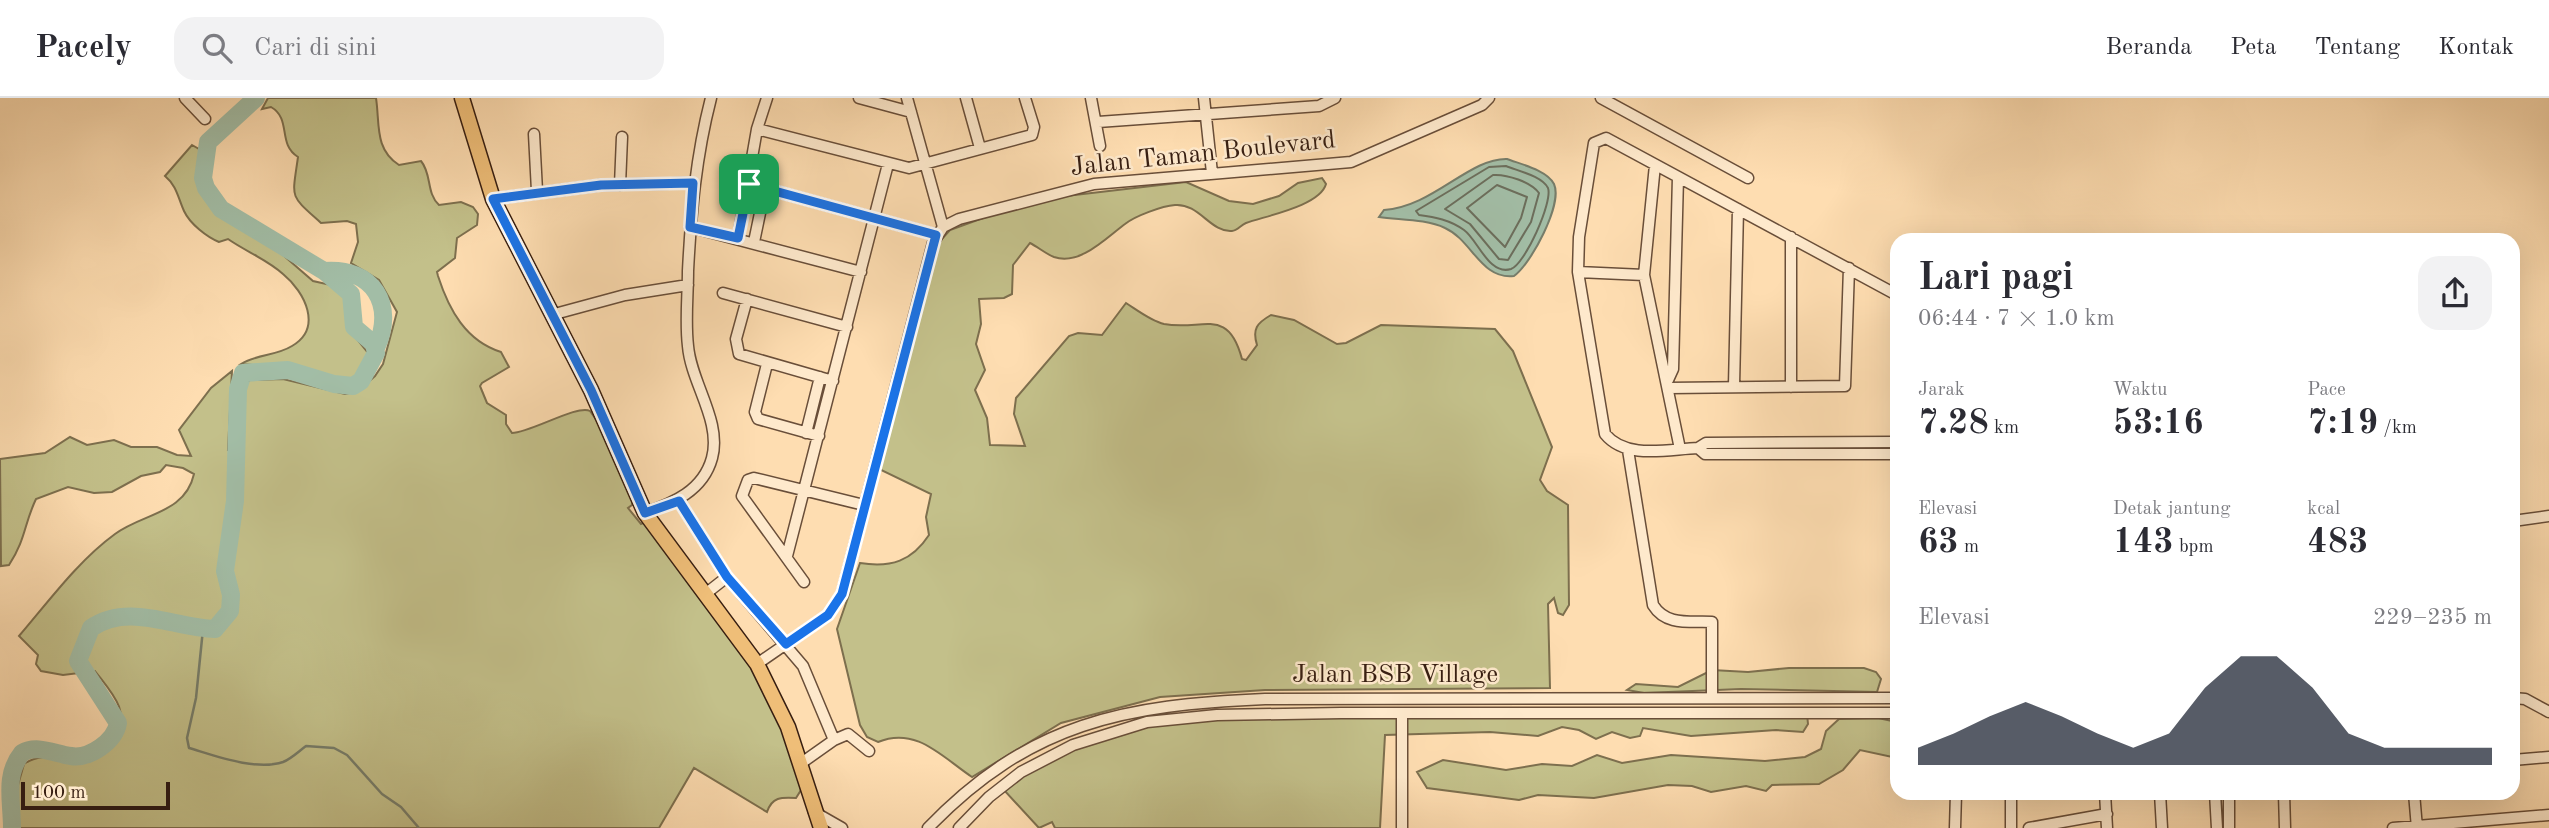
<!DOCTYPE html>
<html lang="id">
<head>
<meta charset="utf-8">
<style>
	:root { --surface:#fff; --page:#f2f2f3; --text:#2b2b33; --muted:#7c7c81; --line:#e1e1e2; --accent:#111827 }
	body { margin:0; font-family:"Old Standard TT",serif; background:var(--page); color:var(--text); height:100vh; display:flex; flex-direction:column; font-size:26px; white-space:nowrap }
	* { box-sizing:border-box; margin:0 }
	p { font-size:23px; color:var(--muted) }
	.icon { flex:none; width:38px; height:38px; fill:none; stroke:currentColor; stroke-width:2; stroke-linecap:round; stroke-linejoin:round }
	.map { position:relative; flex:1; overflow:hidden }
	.sheet { position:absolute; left:1890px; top:135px; width:630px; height:567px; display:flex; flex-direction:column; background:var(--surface); border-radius:21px; box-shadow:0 7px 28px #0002 }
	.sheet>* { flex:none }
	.scale { position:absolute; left:21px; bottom:18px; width:149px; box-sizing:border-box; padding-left:7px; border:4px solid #371e11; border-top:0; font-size:19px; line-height:24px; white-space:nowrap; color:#371e11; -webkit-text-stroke:5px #fee9cc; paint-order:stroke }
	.pin { position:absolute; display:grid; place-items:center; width:60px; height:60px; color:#fff; margin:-30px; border-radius:14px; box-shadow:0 4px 10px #0006 }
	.round { display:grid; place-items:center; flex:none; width:74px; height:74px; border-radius:21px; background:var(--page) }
	.summary { display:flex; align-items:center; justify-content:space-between; height:119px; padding:0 28px }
	h1 { font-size:38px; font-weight:800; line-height:52px }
	.stats { display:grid; grid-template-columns:repeat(3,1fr); gap:10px; height:119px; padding:7px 28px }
	.stats div { display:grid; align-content:center }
	.stats b { font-size:35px; font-weight:800 }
	.stats small { font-size:19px; font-weight:400 }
	.stats p { font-size:19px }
	.chart { height:196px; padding:14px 28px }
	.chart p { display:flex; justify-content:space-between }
	.chart svg { width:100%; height:126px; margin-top:7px; fill:var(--accent); opacity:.7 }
	header { display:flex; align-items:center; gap:42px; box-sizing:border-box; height:98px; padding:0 35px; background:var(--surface); border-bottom:2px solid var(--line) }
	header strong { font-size:33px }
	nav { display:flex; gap:38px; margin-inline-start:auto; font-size:24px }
	.search { width:490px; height:63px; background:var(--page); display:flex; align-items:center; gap:18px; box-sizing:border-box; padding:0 24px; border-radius:21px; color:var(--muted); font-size:26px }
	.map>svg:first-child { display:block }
	.green { fill:#c3c08a; stroke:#7d6f4e; stroke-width:2 }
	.water { fill:#a2bda6; stroke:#777d6a; stroke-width:2 }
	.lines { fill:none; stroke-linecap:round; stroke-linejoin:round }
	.shore { stroke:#6c6e5c; stroke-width:2 }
	.stream { stroke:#777d6a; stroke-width:2.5 }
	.river { stroke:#a2bda6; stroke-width:18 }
	.minor-casing { stroke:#694e39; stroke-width:13 }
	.major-casing { stroke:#371e11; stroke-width:17 }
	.minor { stroke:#fee9cc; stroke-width:10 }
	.major { stroke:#efbe78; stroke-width:14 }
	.route-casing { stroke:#fff; stroke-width:14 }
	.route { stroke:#1a73e8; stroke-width:9 }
	.labels { text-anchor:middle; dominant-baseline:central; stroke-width:5; stroke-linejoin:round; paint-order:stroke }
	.street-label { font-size:26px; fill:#371e11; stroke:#fee9cc }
</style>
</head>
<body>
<header>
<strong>Pacely</strong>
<div class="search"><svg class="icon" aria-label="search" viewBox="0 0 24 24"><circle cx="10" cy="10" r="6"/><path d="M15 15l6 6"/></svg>Cari di sini</div>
<nav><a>Beranda</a><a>Peta</a><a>Tentang</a><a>Kontak</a></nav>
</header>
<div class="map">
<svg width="2549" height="730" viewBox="0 0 2549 730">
	<rect width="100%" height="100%" fill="#feddb1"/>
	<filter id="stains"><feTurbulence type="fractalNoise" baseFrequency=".00286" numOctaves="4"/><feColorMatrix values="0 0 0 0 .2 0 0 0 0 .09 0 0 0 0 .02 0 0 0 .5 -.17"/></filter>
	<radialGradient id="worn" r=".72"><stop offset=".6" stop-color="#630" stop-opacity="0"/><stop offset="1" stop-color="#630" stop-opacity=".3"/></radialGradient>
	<path class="green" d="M268 0H376C380 25 374 51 399 67L421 63C432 76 426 95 439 107L461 104 473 109 478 116 477 127 457 140 455 160 437 174 438 178C449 212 466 243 501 254L509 269 482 285 480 288 487 305 506 317V326L512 335C530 335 578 306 590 313L612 344 633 398 632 407 628 410 641 426 645 424 758 579 788 642 801 692 796 700C781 699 772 699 767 714L694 670 659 730H17L16 694 24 666C54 645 88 681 115 641 132 614 111 594 95 573L63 577 41 573 36 566 38 557 19 538C49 503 78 463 115 436 143 415 185 416 194 376L183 370 166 367 160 374 141 378 112 394 94 395 68 389 36 401C24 426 26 441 9 467L1 468 0 361 45 355 70 339 87 347 114 342 131 349H157L177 357 191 358 179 332 211 290 232 273 228 352H239L246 284 250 282 283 281 345 296 358 293 375 278 383 266 397 214 379 182 351 165 358 144 356 126 347 123 321 125C289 96 292 102 298 59 277 46 292 21 271 9L262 11Z
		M192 47 199 51 201 90 212 108 235 127 261 138 313 183 340 189 349 208 348 230 368 255 358 279 340 282 303 271 241 266C257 256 276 258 292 248 323 230 305 194 283 176 268 162 245 153 228 141L219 144C207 139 190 126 184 113 178 100 177 88 165 78Z
		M1322 80 1326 86C1320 108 1265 118 1246 125 1241 127 1237 133 1232 133 1211 135 1199 105 1175 107 1162 108 1135 118 1125 126 1106 140 1080 168 1054 159 1046 156 1038 149 1030 145L1013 167 1012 196 1004 200 979 201 981 226 976 246 985 272 975 292 987 320 990 347 1025 348 1014 316 1016 300 1069 238 1078 235 1102 237 1126 205C1137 212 1151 223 1164 226 1203 233 1228 208 1242 261L1246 262 1257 247C1252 231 1257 225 1271 217L1294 222 1337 246 1346 245 1381 227 1495 231 1513 253 1552 349 1540 382 1547 393 1568 407 1569 507 1563 517 1558 515 1554 500 1548 506 1550 590 1265 592 1160 599 1061 625 972 679C942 659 916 628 878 644L867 639 860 627 837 531 860 465C891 470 912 463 929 437L926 419 931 396 879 371 940 143 950 132 994 116 1066 98 1186 84 1229 103 1253 106 1279 98 1298 85Z
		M1789 570H1864L1876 574 1881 581 1877 594 1741 591 1644 595 1627 592 1636 586 1678 589 1712 572 1748 574Z
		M1807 616 1808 626 1803 634 1776 632 1691 638 1643 630 1640 638 1630 640 1612 634 1596 641 1579 632 1562 629 1538 638 1490 634 1385 637 1380 730H1055L1052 724 1039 730 1003 691 1049 660 1148 626 1217 619Z
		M1878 620 1897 624V660L1860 652 1843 672 1819 686 1772 687 1766 693 1746 688 1711 694 1692 688 1668 687 1594 700 1538 697 1519 702 1427 690 1417 674 1443 662 1506 672 1542 666 1572 668 1597 657 1622 665 1671 657 1765 663 1805 659 1821 651 1826 633 1839 621Z"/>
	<path class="water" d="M1507 61C1520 66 1547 72 1554 86 1563 106 1531 166 1514 178 1481 182 1472 142 1445 130 1426 121 1400 122 1379 119L1384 112C1433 109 1469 60 1507 61Z"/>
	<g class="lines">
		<path class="shore" d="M1506 68C1518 73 1542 78 1548 90 1553 104 1525 166 1511 171 1489 178 1478 142 1464 132 1450 122 1435 119 1419 117L1416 113 1489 69Z
			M1493 77C1507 76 1531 84 1539 95L1531 124 1508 162 1499 161 1470 126 1445 111Z
			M1497 87 1527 99 1521 120 1505 149 1467 110Z"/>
		<path class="stream" d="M203 531 196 600 187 640 189 650C216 658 256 673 283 664 291 661 299 653 306 648L334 650 347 657 382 696 401 709 419 730"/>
		<path class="river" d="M324 173C373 169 396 207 376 250
			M12 730C12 703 4 677 22 655 37 646 55 656 71 658 90 661 115 643 118 625L78 563 91 530C129 504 174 530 215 531L230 513 231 497 225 473 235 403 238 291 243 275 288 272 334 286 353 288 361 283 376 255 374 246 354 229 351 196 324 173 221 111 206 90 203 80 208 44 256 0"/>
		<g class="minor-casing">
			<path id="minor" d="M185 0 205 21
				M859 0 911 14
				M907 0 943 129
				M966 0 980 50
				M1091 0 1100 48
				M1204 0 1212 75
				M1601 0 1748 80
				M1098 24 1319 8 1335 0
				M757 31 909 70 1032 37 1034 29 1025 0
				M534 36 537 93
				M1655 67 1644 177 1680 351
				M749 86 936 137
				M620 87 622 39
				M493 101 601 87 693 85
				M690 129 861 174
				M1791 139V289
				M738 140 757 31 767 0
				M754 144 765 91
				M1578 174 1644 177
				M723 195 847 229
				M1897 197 1606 40 1594 45 1579 139 1578 174 1605 336C1626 362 1668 351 1698 350L1706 345 1897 344
				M747 201 736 241 739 256 833 283
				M551 217 625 197 688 187
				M767 266 755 314 758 321 819 338
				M1668 282 1673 271 1678 79
				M1734 288 1738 111
				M1669 290 1845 288 1849 170
				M806 335 820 279
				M1698 350 1705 356H1897
				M1628 352 1653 507C1666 528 1689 523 1712 524V599
				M679 403 727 479 803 568 834 642 800 666
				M645 415C673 405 703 393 712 360 722 323 691 285 688 248 685 223 688 198 688 173 691 114 696 58 711 0
				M2513 423 2549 418
				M787 458 888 66
				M804 484 742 398 748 382 754 380 864 407
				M704 497 727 479
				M757 566 828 517 842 496 933 145 943 129 959 121 1094 86 1351 64 1482 7 1489 0
				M2513 600 2525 601 2549 614
				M834 642 848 636 869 653
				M2513 662 2549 659
				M2105 695 2107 730
				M2160 695 2162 730
				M2215 695 2217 730
				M2229 695V730
				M2284 695 2285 730
				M2414 695 2417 730
				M814 714 842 730
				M928 730C1030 624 1125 607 1265 601L1897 600
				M959 730 989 699 1021 674 1073 647 1147 624 1217 617 1341 615H1897
				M1402 730V615
				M1955 730 1956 695
				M2011 730V695
				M2029 730 2107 716
				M2393 730 2549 717"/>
		</g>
		<g class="major-casing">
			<path id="major" d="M462 0 493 101 591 292 645 415 757 566 788 629 821 730"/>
		</g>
		<use href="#minor" class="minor"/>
		<use href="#major" class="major"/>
	</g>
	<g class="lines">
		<g class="route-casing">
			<path id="route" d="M693 85 690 129 738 140 749 86 936 137 842 496 828 517 786 546 727 479 679 403 645 415 591 292 493 101 601 87Z"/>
		</g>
		<use href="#route" class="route"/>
	</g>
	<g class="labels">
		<g class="street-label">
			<text transform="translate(1203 56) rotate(-6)">Jalan Taman Boulevard</text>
			<text x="1395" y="577">Jalan BSB Village</text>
		</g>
	</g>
	<rect width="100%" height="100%" filter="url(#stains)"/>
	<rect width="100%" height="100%" fill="url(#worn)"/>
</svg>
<div class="scale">100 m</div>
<div class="pin" style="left:749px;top:86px;background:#1e9e55"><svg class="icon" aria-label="arrive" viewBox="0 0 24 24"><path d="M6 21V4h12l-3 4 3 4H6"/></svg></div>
<section class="sheet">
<div class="summary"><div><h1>Lari pagi</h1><p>06:44 · 7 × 1.0 km</p></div><a class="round"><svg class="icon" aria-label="share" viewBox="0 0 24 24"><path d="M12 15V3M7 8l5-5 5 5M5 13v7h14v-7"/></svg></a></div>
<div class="stats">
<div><p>Jarak</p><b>7.28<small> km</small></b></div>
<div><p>Waktu</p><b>53:16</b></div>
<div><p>Pace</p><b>7:19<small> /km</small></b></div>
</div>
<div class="stats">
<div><p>Elevasi</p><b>63<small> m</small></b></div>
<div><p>Detak jantung</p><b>143<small> bpm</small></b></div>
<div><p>kcal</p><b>483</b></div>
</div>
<div class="chart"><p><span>Elevasi</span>229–235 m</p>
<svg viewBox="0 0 160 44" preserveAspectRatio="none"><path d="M0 44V38L10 33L20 27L30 22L40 27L50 33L60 38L70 33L80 17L90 6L100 6L110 17L120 33L130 38L140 38L150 38L160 38V44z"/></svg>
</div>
</section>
</div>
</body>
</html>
